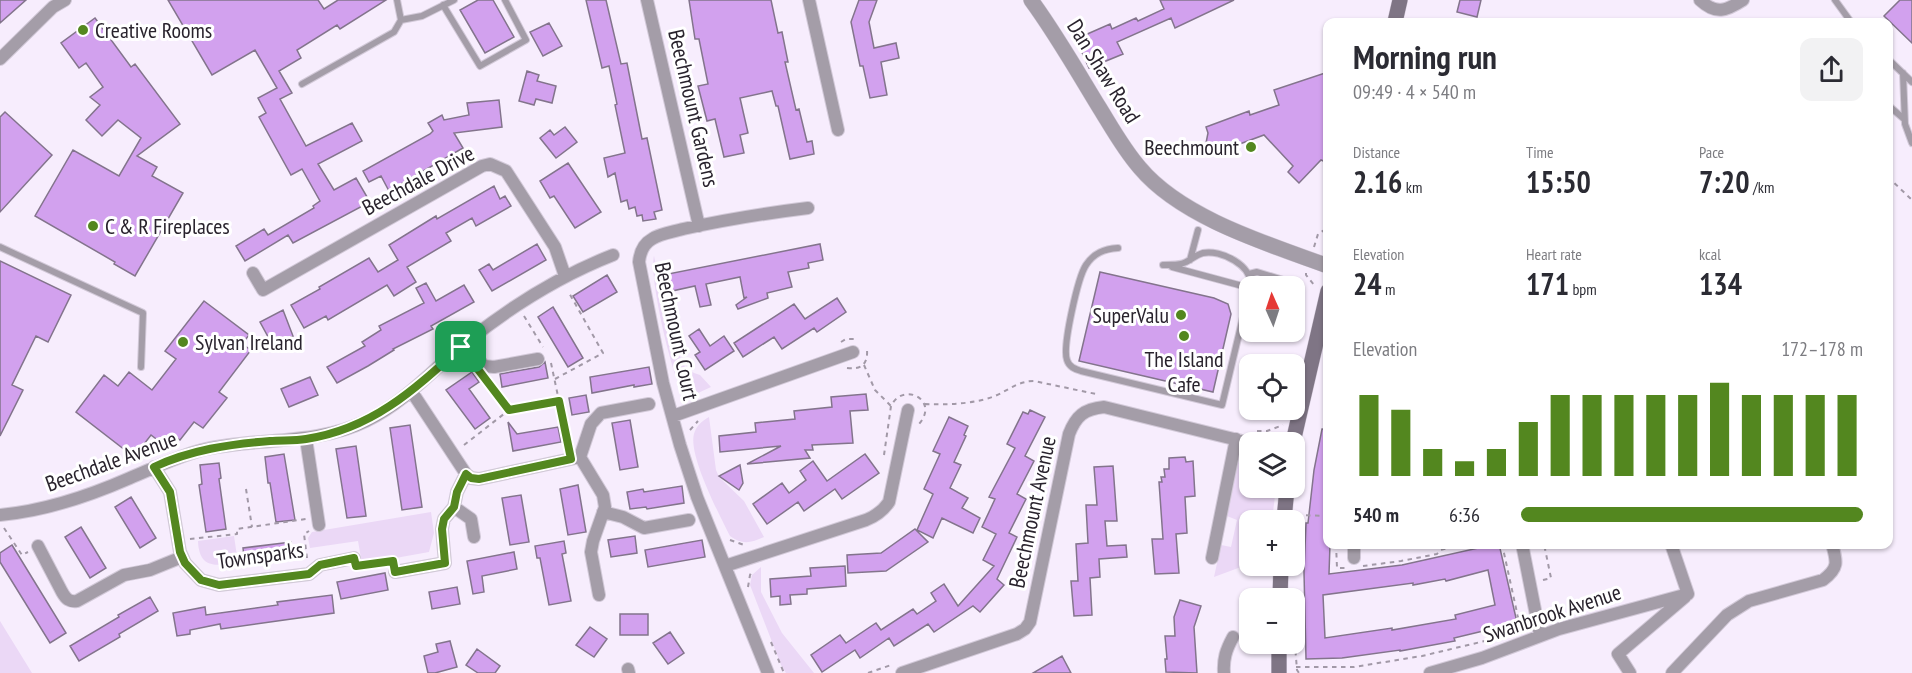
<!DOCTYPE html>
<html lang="en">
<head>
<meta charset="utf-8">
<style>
	:root { --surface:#fff; --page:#f2f2f3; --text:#2b2b33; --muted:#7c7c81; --accent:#53871f }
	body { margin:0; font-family:"PT Sans Narrow",sans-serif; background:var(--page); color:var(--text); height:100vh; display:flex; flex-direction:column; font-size:22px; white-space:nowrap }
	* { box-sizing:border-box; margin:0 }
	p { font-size:20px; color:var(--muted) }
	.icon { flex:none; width:33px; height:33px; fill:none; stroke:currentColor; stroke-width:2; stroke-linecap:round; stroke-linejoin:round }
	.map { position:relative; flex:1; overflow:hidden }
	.panel { position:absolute; left:1323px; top:18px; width:570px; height:531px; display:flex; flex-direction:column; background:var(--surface); border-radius:12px; box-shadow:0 2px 4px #0004 }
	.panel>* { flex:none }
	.needle { width:39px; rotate:357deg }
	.controls { position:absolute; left:1239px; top:276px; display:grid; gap:12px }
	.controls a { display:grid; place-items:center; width:66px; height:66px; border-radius:12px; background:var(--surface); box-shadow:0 2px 4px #0004; font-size:30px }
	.pin { position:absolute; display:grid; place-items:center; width:51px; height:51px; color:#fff; margin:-26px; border-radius:12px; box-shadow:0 3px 9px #0006 }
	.round { display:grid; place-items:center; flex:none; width:63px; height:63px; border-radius:12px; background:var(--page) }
	.head { display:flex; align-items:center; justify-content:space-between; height:102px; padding:0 30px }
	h1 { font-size:33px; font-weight:700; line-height:45px }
	.stats { display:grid; grid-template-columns:repeat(3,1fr); gap:9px; height:102px; padding:6px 30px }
	.stats div { display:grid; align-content:center }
	.stats b { font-size:30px; font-weight:700 }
	.stats small { font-size:16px; font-weight:400 }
	.stats p { font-size:16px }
	.chart { height:168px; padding:12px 30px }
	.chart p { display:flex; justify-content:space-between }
	.chart svg { width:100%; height:108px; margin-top:6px; stroke:var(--accent); stroke-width:6 }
	ul { padding:0 30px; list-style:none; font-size:20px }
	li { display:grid; grid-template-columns:96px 72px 1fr; align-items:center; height:45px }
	li i { height:15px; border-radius:8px; background:var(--accent) }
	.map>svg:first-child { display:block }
	.green { fill:#ebd8f6 }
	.building { fill:#d2a1ee; stroke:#83748c; stroke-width:1.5; fill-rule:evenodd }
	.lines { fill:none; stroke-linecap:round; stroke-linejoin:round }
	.service-casing { stroke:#d2c9d8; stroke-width:8 }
	.minor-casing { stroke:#d2c9d8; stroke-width:14 }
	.tertiary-casing { stroke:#d2c9d8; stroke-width:16 }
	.secondary-casing { stroke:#d2c9d8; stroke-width:16 }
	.path { stroke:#a299a7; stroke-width:2; stroke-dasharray:4.5 4.5; stroke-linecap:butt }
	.service { stroke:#a49da8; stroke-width:6 }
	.minor { stroke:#a49da8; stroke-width:12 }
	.tertiary { stroke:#a49da8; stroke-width:15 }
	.secondary { stroke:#7f7585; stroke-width:15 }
	.route-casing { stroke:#fff; stroke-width:12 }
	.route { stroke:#53871f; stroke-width:8 }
	.poi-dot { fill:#53871f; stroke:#fff; stroke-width:2 }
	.labels { text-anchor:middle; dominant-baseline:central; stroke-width:6; stroke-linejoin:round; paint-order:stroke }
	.poi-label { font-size:22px; fill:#29232d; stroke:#fff; text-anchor:start }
	.street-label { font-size:22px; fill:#29232d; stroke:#fff }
</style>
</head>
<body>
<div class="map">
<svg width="1912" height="673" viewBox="0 0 1912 673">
	<rect width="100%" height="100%" fill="#f7edfd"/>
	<path class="green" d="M654 256 671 338 685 367 694 373 700 375 711 387 698 393 689 392C684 389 681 387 678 382 669 361 649 277 654 256Z
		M709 417 716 470 719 477 744 501 764 537C751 543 742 545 730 536 720 516 688 455 694 434 696 426 702 421 709 417Z
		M1249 453 1250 488H1276L1272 520H1250L1249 564 1214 577 1221 545 1231 547 1237 520 1227 516 1238 463Z
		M431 512 434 533 429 552 362 564 358 541 310 548 308 538 312 532Z
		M234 536 238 563C216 566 199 569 198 541Z
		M761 567V592L782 633 814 673H786L781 665 750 585 752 575Z
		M0 621 32 673H0Z"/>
	<path class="building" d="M0 0H26L0 23Z
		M168 0H318L324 9 338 0H386L340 29 337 25 297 50 301 58 279 71 292 93 280 99 306 146 352 123 362 141 318 164 334 190 356 178 370 202 293 243 288 235 245 261 236 246 264 229 268 235 314 208 313 206 320 201 302 169 291 175 259 117 266 113 258 98 277 88 255 50 212 75Z
		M478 0H493L514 37 485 53 460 10Z
		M586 0H606L621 64 627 63 642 139 647 138 662 210 654 212 656 219 643 221 642 215 637 216 635 207 629 209 627 200 621 202 615 173 608 177 604 158 625 153 615 105 617 104 609 66 602 68Z
		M689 0H771L778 33 782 32 788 62H785L796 110 799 109 807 142 812 141 814 154 790 159 778 106H776L772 91 740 98 748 133 740 135 744 153 724 157 715 119 707 121 698 86 708 84 699 39H695Z
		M859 0H877L869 22 874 48 896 43 899 58 881 62 887 95 870 98 863 66H860L851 22Z
		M1160 0H1234L1175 28 1171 18 1117 42 1123 54 1089 68 1076 39 1110 24 1112 29 1136 18 1138 21 1164 9Z
		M1460 0H1481L1477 17 1457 12Z
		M1900 0H1912V43L1884 16Z
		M95 18 131 67 135 64 180 124 137 156 157 167 152 176 183 193 135 276 114 264 115 262 35 216 73 150 119 176 141 138 118 120 102 136 86 120 100 105 90 97 103 87 86 63 79 68 61 43Z
		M549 23 562 46 543 56 530 32Z
		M527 71 539 75 537 81 556 86 552 103 536 99 534 105 519 101Z
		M1328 72V163L1321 160 1299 183 1288 172 1293 166 1264 135 1221 151 1205 148 1208 133 1206 127 1249 111 1250 115 1279 105 1274 90Z
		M499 100 502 127 454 133 463 148 389 191 381 176 369 182 363 171 430 134 433 131 428 123 442 115 444 120 469 115 467 103Z
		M5 112 52 155 0 212V117Z
		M565 127 577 142 556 158 540 138 550 130 554 135Z
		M568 163 601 212 575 228 554 196 550 198 540 181Z
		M494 186 500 199 505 196 511 206 476 226 472 218 446 233 451 241 407 267 416 282 394 296 387 285 328 320 326 316 304 328 291 305 320 289 319 287 369 258 378 272 398 260 389 245 436 216 437 219Z
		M537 244 546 260 492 291 479 270 489 264 493 270Z
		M820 244 823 260 808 263 809 268 788 272 792 287 767 293 768 298 738 309 736 305 747 297 744 298 740 277 706 284 711 305 700 307 695 286 672 291 668 274Z
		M0 261 71 295 48 342 36 336 12 385 23 390 0 436Z
		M1100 272 1214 298 1228 304 1231 314 1213 392 1079 361Z
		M607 275 617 292 583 312 573 296Z
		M426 283 436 301 464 285 474 302 431 326 433 329 393 349 394 350 368 366 337 383 327 367 365 346 362 342 381 330 379 326 424 303 416 288Z
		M837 298 846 312 817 332 814 328 782 349 774 337 743 357 734 343 794 304 805 319Z
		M204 301 249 335 242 344 251 350 219 392 227 398 203 428 194 422 180 440 172 434 164 445 151 435 134 457 76 412 104 375 118 386 129 372 152 390 176 359 165 351Z
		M553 307 583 358 568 367 538 317Z
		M283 310 293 336 276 344H272L260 322Z
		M699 329 710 346 724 336 734 351 705 370 695 355 700 352 689 336Z
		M545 362 548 378 502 387 500 374 539 367Z
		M649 367 652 384 634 387V385L592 393 590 377Z
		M472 372 479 382 469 389 490 418 475 429 446 390Z
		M310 377 318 395 289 407 281 389Z
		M866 394 868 410 850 411 853 443 812 445 813 450H805L810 458 747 464 781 446 720 452 719 436 756 432 755 423 795 419 794 411 832 407 831 397Z
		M586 395 589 412 572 415 569 398Z
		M1030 410 1045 417 1025 456 1034 461 1017 494 1026 499 1009 533 1017 537 997 579 1004 585 980 612 973 606 934 632 928 624 894 646 889 638 860 658 855 650 822 672 811 655 840 635 846 643 876 623 881 630 913 609 917 614 936 601 931 593 944 584 958 606 994 566 983 560 996 534 982 527 995 499 989 497 1015 448 1007 444 1023 412 1028 414Z
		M949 417 968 426 964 435 966 436 954 462 961 465 950 488 968 498 962 508 980 518 973 533 942 518 933 538 917 530 933 494 924 489 940 454 933 451Z
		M630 420 638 467 620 470 612 423Z
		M508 422 517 434 558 427 561 442 513 451Z
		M410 425 422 507 402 510 390 428Z
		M1322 429 1328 430V544H1330L1329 574 1402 565 1483 547 1482 544H1499L1519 631 1502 635 1500 627 1454 638 1455 641 1400 651V650L1342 658 1306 659 1304 572 1306 523H1308L1314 470ZM1488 570 1495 605 1455 615 1456 619 1392 630V628L1325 638 1323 595 1413 583V585L1445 579 1446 581Z
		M356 446 366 516 347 518 336 449Z
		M284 454 295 520 276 522 270 483H268L265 457Z
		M865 454 879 473 842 499 835 489 804 511 798 502 767 524 753 504 782 483 789 493 806 480 800 471 813 461 827 481Z
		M1185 457 1186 462 1193 461 1195 496 1185 497 1187 533 1176 534 1179 573 1155 574 1152 539H1163L1159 482H1162L1161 477H1165L1164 469H1169V458Z
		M219 463 221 478 219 479 226 529 206 532 199 485 202 484 200 465Z
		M740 465 743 483 739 490 719 476Z
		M1113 466 1117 521H1105L1107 546 1126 545 1127 557 1099 559 1100 577 1090 578 1092 615 1074 616 1071 581H1078L1076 544 1088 543 1086 505H1097L1094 467Z
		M578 485 586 532 568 535 560 489Z
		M682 486 684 503 647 509 646 507 630 509 627 492 643 489 644 492Z
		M521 495 529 542 510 545 502 498Z
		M131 497 156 538 140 548 115 507Z
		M81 527 106 568 90 578 65 537Z
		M915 529 928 542 886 571 848 573 847 555 881 553Z
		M635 536 637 553 611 557 608 540Z
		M702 540 705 557 648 567 645 550Z
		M564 541 566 553 562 554 571 601 549 605 540 558H537L535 546Z
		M291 542 293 559 245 566 243 548Z
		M12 545 66 633 50 643 0 562V553Z
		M514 552 517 569 482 576 484 592 473 594 467 561Z
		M845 566 846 586 807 589V594L790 595 791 604 780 605V596L771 597 770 579 811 576 810 568Z
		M385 573 388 590 341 599 337 582Z
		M457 587 460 604 432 609 429 592Z
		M332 595 334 613 221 629 220 624 190 630V634L177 636 173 613 205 607 206 615 278 605 277 602Z
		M150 597 158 611 119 634 120 637 79 661 70 646 119 617 118 615Z
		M1180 600 1201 606 1194 627 1197 673 1166 672 1165 659H1167L1165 636H1175L1174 617Z
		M620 614H648V635H620Z
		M590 627 607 639 594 657 576 645Z
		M670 632 684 653 668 664 653 643Z
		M450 641 457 667 435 673H428L424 656 438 652 436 644Z
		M477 649 500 666 495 673H478L466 665Z
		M1062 656 1071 673H1033Z"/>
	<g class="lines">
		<g class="service-casing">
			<path id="service" d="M1835 0 1851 22
				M443 5 480 66 526 40 505 0
				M401 20 422 16 454 0
				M1888 59 1912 82
				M1903 73 1905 124 1912 143
				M302 84 394 32 401 20 397 0
				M1888 105 1904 119
				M0 247 143 313 141 367
				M1118 248C1104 249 1094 253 1086 265 1078 277 1062 347 1067 360 1069 367 1075 369 1081 371L1222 405 1250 288
				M1190 260 1198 230
				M1163 265C1170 264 1179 266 1186 262 1192 259 1196 255 1203 253 1220 249 1254 266 1250 286
				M1172 267 1250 288
				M1249 274 1257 272 1293 283"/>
		</g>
		<g class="minor-casing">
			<path id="minor" d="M647 0 699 226
				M809 0 838 130
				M1700 0C1716 15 1726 11 1743 0
				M0 59 53 7 65 0
				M253 273 263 290 482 166 490 164 506 171 555 247 565 276
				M465 344 484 366 494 367 538 359
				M412 392 466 474 471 478 479 479 580 457
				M673 416 853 352
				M306 439 319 525
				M154 467 170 492 180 552 185 563 201 580 219 585 309 574 320 565 354 558
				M454 507 471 519 474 537
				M603 512 623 517 644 528 689 520
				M0 515C45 511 89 496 130 478 154 468 176 457 202 450 256 437 315 446 366 421 407 401 434 368 469 340 512 306 562 275 613 255
				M1354 544V558
				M1522 544 1540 635
				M1671 544 1688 594
				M38 546 62 592C66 599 69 602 77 601L124 575 150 570 182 557
				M1212 558 1236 439
				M725 566 866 520C876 516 883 511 889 502L908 410
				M395 572 445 563 442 529 444 519 454 507 457 492 466 474
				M599 595 591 552 593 541 605 507 603 495 580 457 591 424 601 413 649 404
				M628 669 629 673
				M768 673 697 497 680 445 663 383 639 262C640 252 643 244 652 239 661 233 673 232 683 229 724 220 767 213 808 208
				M902 673 1017 634 1025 629 1030 622 1069 434C1076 416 1084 409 1104 407L1250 443
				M1224 673C1223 659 1226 650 1233 637
				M1430 673 1482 658 1559 629 1688 594
				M1630 673 1618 654 1685 597
				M1672 673 1727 615 1749 601 1823 580C1839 568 1837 562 1832 544"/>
		</g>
		<g class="tertiary-casing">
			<path id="tertiary" d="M1031 0C1056 34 1077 71 1099 107 1112 128 1124 150 1140 168 1182 218 1268 244 1328 266"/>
		</g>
		<g class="secondary-casing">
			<path id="secondary" d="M1395 22 1400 0
				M1293 442 1328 291
				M1284 520 1287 488
				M1280 598 1281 566
				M1279 644V673"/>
		</g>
		<path class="path" d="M1888 177 1912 200
			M1314 247 1318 234 1326 229 1328 225
			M1306 273V275L1314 285
			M524 316 543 347
			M841 342 846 339H858
			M551 363 559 401
			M864 365 875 390 891 406
			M847 368C861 370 868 364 867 350
			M485 378 509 410 559 401 568 448
			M555 379 603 353 568 291
			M925 404C948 405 974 404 995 396 1009 390 1018 381 1034 381L1096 394
			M690 430 698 421
			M1257 431H1267L1283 425
			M464 445 509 410
			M884 455 891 406C903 381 940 400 919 424
			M1294 465 1297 468V476
			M246 489 252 527
			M1297 515 1328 516
			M4 528 22 555 28 552
			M190 539 237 534V529L306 519
			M730 540 744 545
			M1336 544 1337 568H1345
			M1475 544V545
			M1502 544 1521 631
			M307 558 304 534 309 531
			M365 565 386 562
			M1363 566 1401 561 1437 554 1440 550 1465 544
			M1543 580 1551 578 1544 544
			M748 587 750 575 753 570
			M1294 633 1297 670 1299 673
			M771 642 784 673
			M1296 667H1354L1422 656 1489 640
			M868 673 891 665"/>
		<use href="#service" class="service"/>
		<use href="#minor" class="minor"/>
		<use href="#tertiary" class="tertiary"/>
		<use href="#secondary" class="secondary"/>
	</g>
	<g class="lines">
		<g class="route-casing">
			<path id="route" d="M461 347 509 410 559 401 571 459 479 479 471 478 466 474 457 492 454 507 444 519 442 529 445 563 395 572 393 561 356 566 354 558 320 565 309 574 219 585 201 580 185 563 180 552 170 492 154 467C190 450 230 444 270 441 282 440 294 441 306 439 372 429 414 390 461 347Z"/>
		</g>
		<use href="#route" class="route"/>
	</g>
	<g class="poi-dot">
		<circle cx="83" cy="30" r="6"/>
		<circle cx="1251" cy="147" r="6"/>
		<circle cx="93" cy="226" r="6"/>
		<circle cx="1181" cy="315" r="6"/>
		<circle cx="1184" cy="336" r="6"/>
		<circle cx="183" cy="342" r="6"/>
	</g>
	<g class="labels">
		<g class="poi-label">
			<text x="95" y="30">Creative Rooms</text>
			<text x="1239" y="147" text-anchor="end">Beechmount</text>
			<text x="105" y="226">C &amp; R Fireplaces</text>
			<text x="1169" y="315" text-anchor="end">SuperValu</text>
			<text x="195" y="342">Sylvan Ireland</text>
			<text x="1184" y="359" text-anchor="middle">The Island<tspan x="1184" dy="25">Cafe</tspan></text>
		</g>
		<g class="street-label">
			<text transform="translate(1104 71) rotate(58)">Dan Shaw Road</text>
			<text transform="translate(694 108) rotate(77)">Beechmount Gardens</text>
			<text transform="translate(418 180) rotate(-28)">Beechdale Drive</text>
			<text transform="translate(677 331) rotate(78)">Beechmount Court</text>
			<text transform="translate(111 461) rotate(-20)">Beechdale Avenue</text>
			<text transform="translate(1032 512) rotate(-78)">Beechmount Avenue</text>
			<text transform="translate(260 555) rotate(-8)">Townsparks</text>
			<text transform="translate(1552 613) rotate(-18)">Swanbrook Avenue</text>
		</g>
	</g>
</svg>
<div class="controls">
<a><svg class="needle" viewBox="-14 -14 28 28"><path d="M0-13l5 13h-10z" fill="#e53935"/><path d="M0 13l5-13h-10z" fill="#7c7c81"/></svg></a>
<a><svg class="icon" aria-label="locate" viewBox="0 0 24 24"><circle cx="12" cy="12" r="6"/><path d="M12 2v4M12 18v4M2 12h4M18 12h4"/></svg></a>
<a><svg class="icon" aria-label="layers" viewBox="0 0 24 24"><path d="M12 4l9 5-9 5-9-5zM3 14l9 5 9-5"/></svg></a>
<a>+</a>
<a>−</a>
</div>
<div class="pin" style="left:461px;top:347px;background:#1e9e55"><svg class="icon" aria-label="arrive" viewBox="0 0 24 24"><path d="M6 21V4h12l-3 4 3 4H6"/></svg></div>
<section class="panel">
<div class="head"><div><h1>Morning run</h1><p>09:49 · 4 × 540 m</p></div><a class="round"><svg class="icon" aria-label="share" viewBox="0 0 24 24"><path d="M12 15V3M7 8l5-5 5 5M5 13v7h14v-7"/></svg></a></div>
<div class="stats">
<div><p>Distance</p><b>2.16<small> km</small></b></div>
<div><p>Time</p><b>15:50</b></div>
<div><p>Pace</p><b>7:20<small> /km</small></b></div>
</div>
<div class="stats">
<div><p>Elevation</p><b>24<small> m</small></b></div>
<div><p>Heart rate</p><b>171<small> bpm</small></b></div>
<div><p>kcal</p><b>134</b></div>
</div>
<div class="chart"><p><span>Elevation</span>172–178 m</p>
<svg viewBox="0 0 160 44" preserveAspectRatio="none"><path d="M5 44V11M15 44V17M25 44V33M35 44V38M45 44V33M55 44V22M65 44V11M75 44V11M85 44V11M95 44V11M105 44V11M115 44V6M125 44V11M135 44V11M145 44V11M155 44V11"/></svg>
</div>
<ul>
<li><b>540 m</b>6:36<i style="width:100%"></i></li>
</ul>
</section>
</div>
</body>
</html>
